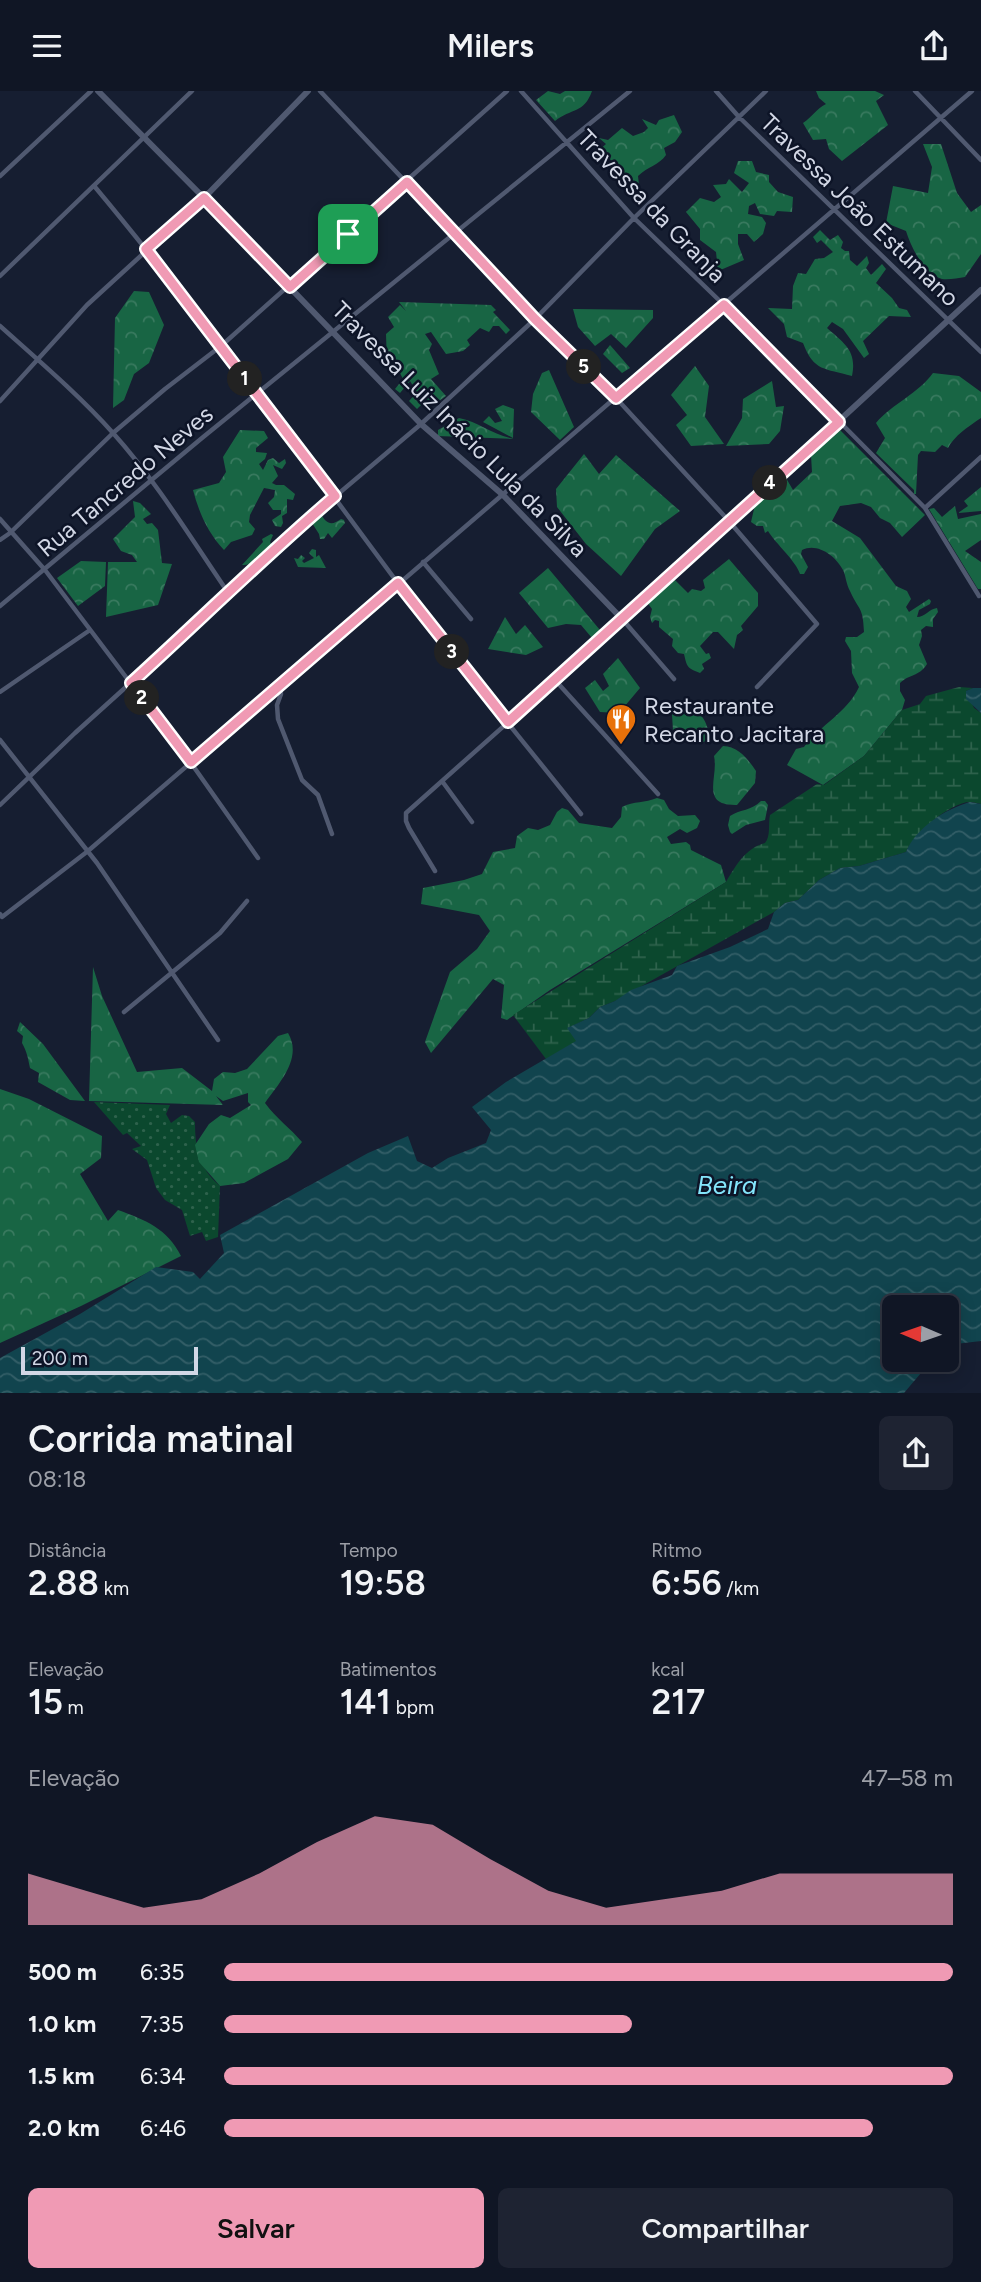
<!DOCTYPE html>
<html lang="pt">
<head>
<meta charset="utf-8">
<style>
	:root { --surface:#101625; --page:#1e2332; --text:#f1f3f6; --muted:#9c9fa7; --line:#303542; --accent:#f09ab4 }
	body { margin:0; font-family:Figtree,sans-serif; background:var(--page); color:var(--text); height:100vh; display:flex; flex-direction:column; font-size:26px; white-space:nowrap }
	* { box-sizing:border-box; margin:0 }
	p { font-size:23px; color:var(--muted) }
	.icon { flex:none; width:38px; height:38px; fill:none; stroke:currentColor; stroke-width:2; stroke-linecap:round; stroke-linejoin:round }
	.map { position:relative; height:1302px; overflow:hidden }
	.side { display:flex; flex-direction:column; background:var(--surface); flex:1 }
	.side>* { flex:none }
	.needle { width:46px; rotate:272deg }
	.tools { position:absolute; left:882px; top:1204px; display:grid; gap:14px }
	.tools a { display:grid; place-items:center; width:77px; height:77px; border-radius:10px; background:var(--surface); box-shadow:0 4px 18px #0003,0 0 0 2px var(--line); font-size:35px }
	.scale { position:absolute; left:21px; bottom:18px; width:177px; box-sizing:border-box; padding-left:7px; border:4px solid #d2d7e5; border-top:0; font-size:19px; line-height:24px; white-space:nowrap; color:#d2d7e5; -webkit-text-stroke:5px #0d1427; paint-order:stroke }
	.pin { position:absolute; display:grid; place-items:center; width:60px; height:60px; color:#fff; margin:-30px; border-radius:14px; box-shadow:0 4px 10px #0006 }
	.km { position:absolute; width:35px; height:35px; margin:-18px; border-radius:50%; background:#222; color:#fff; font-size:19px; line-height:35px; text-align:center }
	.round { display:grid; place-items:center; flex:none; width:74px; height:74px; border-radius:10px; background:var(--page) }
	.overview { display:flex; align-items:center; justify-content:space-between; height:119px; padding:0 28px }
	h1 { font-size:38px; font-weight:600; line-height:52px }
	.stats { display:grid; grid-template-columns:repeat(3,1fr); gap:10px; height:119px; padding:7px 28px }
	.stats div { display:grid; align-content:center }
	.stats b { font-size:35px; font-weight:600 }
	.stats small { font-size:19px; font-weight:400 }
	.stats p { font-size:19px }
	.chart { height:196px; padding:14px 28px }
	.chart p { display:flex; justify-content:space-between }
	.chart svg { width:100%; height:126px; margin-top:7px; fill:var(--accent); opacity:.7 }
	.primary-button { display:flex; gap:14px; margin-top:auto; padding:14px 28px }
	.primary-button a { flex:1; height:80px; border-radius:10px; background:var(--accent); color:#111; font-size:28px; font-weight:600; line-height:80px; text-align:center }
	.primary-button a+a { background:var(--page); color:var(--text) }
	ul { padding:0 28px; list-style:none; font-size:23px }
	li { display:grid; grid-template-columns:112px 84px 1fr; align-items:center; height:52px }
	li i { height:18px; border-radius:9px; background:var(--accent) }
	header { display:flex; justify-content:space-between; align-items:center; height:91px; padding:0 28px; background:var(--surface); font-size:32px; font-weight:600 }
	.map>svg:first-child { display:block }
	.grass { fill:url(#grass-dots) }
	.forest { fill:url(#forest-crowns) }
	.wetland { fill:url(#wetland-marsh) }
	.water { fill:url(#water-waves) }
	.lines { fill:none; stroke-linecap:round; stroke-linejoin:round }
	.minor { stroke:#505970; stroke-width:4.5 }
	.tertiary { stroke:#505970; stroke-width:6 }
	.route-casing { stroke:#fff; stroke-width:14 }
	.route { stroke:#f09ab4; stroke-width:9 }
	.labels { text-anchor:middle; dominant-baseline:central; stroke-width:5; stroke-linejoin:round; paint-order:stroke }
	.street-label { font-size:24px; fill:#d2d7e5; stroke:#0d1427 }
	.poi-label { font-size:24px; fill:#d2d7e5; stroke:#0d1427; text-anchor:start }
	.water-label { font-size:26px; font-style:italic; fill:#84e6fc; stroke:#0d1427 }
</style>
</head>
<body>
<header><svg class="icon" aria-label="menu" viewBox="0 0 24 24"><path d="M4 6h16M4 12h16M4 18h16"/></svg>Milers<svg class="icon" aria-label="share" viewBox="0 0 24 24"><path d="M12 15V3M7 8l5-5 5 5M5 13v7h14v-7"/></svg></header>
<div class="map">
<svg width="981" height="1302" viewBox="0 0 981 1302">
	<defs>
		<pattern id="grass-dots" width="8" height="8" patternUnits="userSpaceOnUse" patternTransform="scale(1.75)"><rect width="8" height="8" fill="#0b482e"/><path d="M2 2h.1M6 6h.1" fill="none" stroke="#2e624c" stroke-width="1.8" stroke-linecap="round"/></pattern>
		<pattern id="forest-crowns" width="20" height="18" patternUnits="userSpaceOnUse" patternTransform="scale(1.75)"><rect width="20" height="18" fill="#186544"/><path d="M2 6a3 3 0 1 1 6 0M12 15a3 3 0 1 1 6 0" fill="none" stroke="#397a5f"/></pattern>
		<pattern id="wetland-marsh" width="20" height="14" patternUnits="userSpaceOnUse" patternTransform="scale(1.75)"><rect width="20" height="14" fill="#0b482e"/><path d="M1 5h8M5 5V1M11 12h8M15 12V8" fill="none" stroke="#2e624c"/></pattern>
		<pattern id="water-waves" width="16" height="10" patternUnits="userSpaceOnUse" patternTransform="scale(1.75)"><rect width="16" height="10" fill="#11444e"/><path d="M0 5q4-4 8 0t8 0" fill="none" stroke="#335e67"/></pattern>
	</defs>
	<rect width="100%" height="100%" fill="#161e31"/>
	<path class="grass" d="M94 1011 170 1014 166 1023 171 1032 182 1024 189 1025 195 1031C195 1058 199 1077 220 1095L218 1146 206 1150 202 1141 190 1145 182 1119 165 1109 156 1097 147 1069 132 1058 141 1055 127 1042 123 1044Z"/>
	<path class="forest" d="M548 0 560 3 565 0H592C584 23 571 17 555 30L536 9Z
		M816 0H875L884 4 876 10 888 34 842 70 829 58 826 48 813 49 803 32C812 26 816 18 826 13L819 7Z
		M674 24 682 41 675 51 664 57 666 64C659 74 647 76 638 85L639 94 630 97 623 94 622 86 613 82 615 74 609 67 596 62 606 53 599 47 608 49 622 37 633 45 644 41 648 37 642 28 656 34 659 29Z
		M923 53H941L957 102 971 121 981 114V163L965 186C958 187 949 189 942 188 924 183 911 156 906 140L886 132 893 95 928 102 932 76Z
		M738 70H752L756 81 769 84V91L778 101 793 106 792 121 777 120 774 125 760 123 755 112 749 115 748 123 762 126 766 132 763 143 754 151 747 143H738V153L744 169 718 180 716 161 700 149V138L686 121 700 107 714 111 721 106 713 94 726 93 729 88 742 101 749 92 734 82Z
		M820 139 830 149 838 144 843 151 841 157 845 160H849L850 169 857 175 867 165 869 172 866 177 871 184 882 173 886 178 876 192 892 207 899 217 907 219 911 226 889 225 863 250 869 263 864 267 843 238 832 231 827 237C845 253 857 260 852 285 825 277 814 281 803 252L787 246 784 233 768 217 792 218 793 195 798 182 806 183 815 168 824 167 833 161 821 149 817 152 813 146Z
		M134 200 149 201 164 234 149 272 134 283 124 309 113 317 115 227Z
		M399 211 491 214 496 219 493 221 510 239 506 243 499 235H493L489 241 480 237 467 249 470 254 463 260 446 263 431 241 425 243 432 253 429 259 439 283 431 288 446 305 432 315 427 308 417 318 409 310 417 301 410 290 400 302 395 298 403 288 398 278 387 271 386 243 394 236 388 226 400 214 406 220Z
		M573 218 653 219V227L626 257 611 243 595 255 578 236Z
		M610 254 630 277 622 282 603 263Z
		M695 275 709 295 705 326 724 353 691 355 676 334 687 324 671 304Z
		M549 279 574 336 560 349 531 321 533 303 542 282Z
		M933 282 959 285 981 301V327C969 335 954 345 948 357L942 354 935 361 921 360 918 364 916 403H914V399L876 362 885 347 876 332C893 312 918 303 933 282Z
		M772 290 776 316 784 315 780 340 769 353 726 355 742 327 743 308Z
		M503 314 514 318 513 347 483 331 489 325 495 332 502 330 495 318Z
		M459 327C479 331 493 344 514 348L438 345V339Z
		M838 337 925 424 902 446 890 432 880 427 871 416 861 412 840 415 832 430 860 447 896 495 907 500 911 508 906 516 909 521 929 508 931 510 930 513 919 519 917 526C925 526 929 518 937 517L938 521 933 528V536L926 535 921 539 922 545 919 554 927 573C919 586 909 583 900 592V600L905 609 902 619 864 665 823 694 787 674 796 658 804 656C821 633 847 622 859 596L852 582 851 560 845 550 846 546H857L864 541C863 515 859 520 850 500 846 493 846 485 843 479 836 465 817 451 802 459L801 463 808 476 804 483H800C796 470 776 453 768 440L765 442 763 435H757L751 431 755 414 786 387 793 399 812 381 811 364Z
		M240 339 264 340 268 347 256 357V361L267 362 265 368 259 373 263 379 268 369 273 367 279 372 285 368 286 372 282 378 273 374 278 385 272 392 276 394H284L295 403 293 409 287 408V422L282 425 283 432 281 436 275 435 272 429 281 423V419H273L268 412 274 406 275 399 264 397 250 424 249 431 255 438 252 444 231 451 224 459C208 442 199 422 193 399L219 392 226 381 223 366Z
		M584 363 599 383 616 364 680 420 655 438 621 485 586 453 557 416 556 398Z
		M981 396V420L958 422 968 415 964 410Z
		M133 410 140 412 151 423 143 428 147 433 152 432 158 439 162 472 172 473 158 514 106 526 108 471H137L132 464 121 460 113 448 135 426Z
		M955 415 958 428 981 423V449L965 460 981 471V498H978L929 418 934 417 942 426Z
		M321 423C326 433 332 435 341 428L344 429 345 432 332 447 328 442 324 448H320L319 443 312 432Z
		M271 443 273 444 270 451 272 454C267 463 252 475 242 474L263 451 262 448Z
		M312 458 316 459V466L319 464 326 477 298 476 294 467 298 468 301 464 305 467 302 470 304 472 314 467 309 462Z
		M729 468 758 502V515L741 535 743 539 737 544 734 558 718 541H713L700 555 706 563 709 562 711 567 702 573 704 578 700 582C687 577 687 576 684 563L678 562 672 555 673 548 659 536V530L655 529 652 532 650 526 652 518 647 511 675 489 688 502 692 498 701 500 705 497 703 489Z
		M81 470 106 471 105 495 78 515 57 487Z
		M548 477 600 539 592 547 581 534 566 533 548 537 519 502Z
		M505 526 516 543 525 534 543 556 526 564 488 558Z
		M618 567 640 597 619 622 600 621 585 597 595 589 603 600 609 595 603 583Z
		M683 618C703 621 704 626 710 644L704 651 695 650 673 640 672 623Z
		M723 655C739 656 747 667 756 680L755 692 737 714C699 715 719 686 714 665Z
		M657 707 664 709 669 718 678 725 695 724 700 730 697 737 687 742 680 738 667 746 671 753 686 751 690 754 691 759 721 774 726 791 550 899 507 929 501 927 504 894 493 888 431 962 425 951 450 881 477 858 490 840 479 824 421 813 423 797 464 789 482 783 493 761 515 757 517 745 528 737 538 739 550 734 557 721 562 717 568 719 579 732 612 737 621 726 622 716C634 710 645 712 657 707Z
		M761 710H765L768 714 765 729 746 734 732 743 730 741 728 734 730 725C741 718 751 720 761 710Z
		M93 876 102 905 137 981 182 977 212 1000 214 988 223 981 235 982 247 978 278 945 288 942C303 967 279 992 265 1012 276 1027 290 1037 302 1051L288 1068 244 1092 220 1095 199 1071 195 1054 209 1033 221 1024 230 1027 251 1014 248 1011V1002L223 1010 216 1005 223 1014 89 1010Z
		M20 931 43 953 85 1010 70 1009 38 991 39 982 30 977C28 967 27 961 22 952L23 945 17 940Z
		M0 998 29 1008 102 1045 101 1067 80 1083 108 1130 118 1119C145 1129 167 1137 181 1165L81 1215 0 1252Z"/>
	<path class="wetland" d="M959 596 973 597 966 600 974 617 981 622V713C977 712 974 711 970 711 950 711 913 744 906 761L859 775 840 777 819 789 798 809 785 812 774 821 615 910 600 916 589 927 568 937 577 950 546 968 513 924 726 791C736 774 746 757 765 752 771 745 768 733 770 724L817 693 824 694 864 665 902 619 920 613 926 605Z"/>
	<path class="water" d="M973 597H981V622L966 608V600Z
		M970 711 981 713V1250L947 1254V1216H894V1269H932L904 1302H0V1267L80 1223 156 1176 193 1181 200 1188 224 1162 220 1144 368 1062 408 1045 417 1070 432 1077 448 1067 486 1052 491 1039 472 1016 506 991 576 950 567 937 589 927 600 916 615 910 631 899 672 884 677 875 730 856 768 838 774 821 785 812 798 809 819 789 840 777 859 775 906 761C916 737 945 718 970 711Z"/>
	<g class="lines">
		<path class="minor" d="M320 0 535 228 616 307 728 429 817 533 757 596
			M521 0 634 127 724 214 925 417 979 505
			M716 0 739 26 981 261
			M915 0 981 69
			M0 85 91 0
			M95 96C201 223 298 358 397 491 456 570 520 646 581 723
			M0 185 192 0
			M0 235C38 269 79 304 113 342 157 391 192 449 229 503
			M0 310 87 214 204 107
			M925 417 981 366
			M0 428 45 479 191 672 258 767
			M0 449 10 442 113 342 165 298 221 255 507 0
			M423 471 471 528
			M0 515 202 347 630 0
			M555 589 658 703
			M280 595 281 603 277 614 278 628 302 689 318 704 332 743
			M0 601 90 539
			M0 649 97 772 218 949
			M442 690 472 731
			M0 714 75 642 229 503 267 463 421 333 535 228 634 127 766 0
			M435 780 409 737 406 730V722L623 529 674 588
			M0 823 2 826 88 760 972 0
			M124 921 220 842 247 810"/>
		<path class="tertiary" d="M98 0 204 107 421 333 503 404 623 529 981 199
			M204 107 308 0"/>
	</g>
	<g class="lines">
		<g class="route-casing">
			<path id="route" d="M407 91 535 228 616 307 724 214 839 331 508 631 398 492 191 671 131 592C199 530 265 465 335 405L146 158 204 107 290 196Z"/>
		</g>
		<use href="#route" class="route"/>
	</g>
	<defs>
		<g id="restaurant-pin" transform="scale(1.575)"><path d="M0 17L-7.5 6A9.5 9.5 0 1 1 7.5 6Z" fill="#e8710a" stroke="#0d1427"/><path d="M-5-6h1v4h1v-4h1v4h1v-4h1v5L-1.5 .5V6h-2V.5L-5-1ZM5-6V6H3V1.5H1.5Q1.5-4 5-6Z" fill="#fff"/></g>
	</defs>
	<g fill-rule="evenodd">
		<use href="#restaurant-pin" x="621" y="628"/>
	</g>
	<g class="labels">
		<g class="street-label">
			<text transform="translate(652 115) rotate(46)">Travessa da Granja</text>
			<text transform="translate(860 119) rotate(44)">Travessa João Estumano</text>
			<text transform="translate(460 338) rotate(45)">Travessa Luiz Inácio Lula da Silva</text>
			<text transform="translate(125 390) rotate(-40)">Rua Tancredo Neves</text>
		</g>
		<g class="poi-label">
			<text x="644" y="614">Restaurante<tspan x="644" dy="28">Recanto Jacitara</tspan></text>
		</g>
		<g class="water-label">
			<text x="727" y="1094">Beira</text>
		</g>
	</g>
</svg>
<div class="tools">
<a><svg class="needle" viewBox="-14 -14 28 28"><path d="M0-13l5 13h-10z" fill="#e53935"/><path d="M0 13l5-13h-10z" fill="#9c9fa7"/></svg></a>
</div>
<div class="scale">200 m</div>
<div class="pin" style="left:348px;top:143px;background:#1e9e55"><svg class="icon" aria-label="arrive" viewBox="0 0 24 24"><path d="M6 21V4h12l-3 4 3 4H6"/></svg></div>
<b class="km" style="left:245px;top:288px">1</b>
<b class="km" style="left:142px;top:607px">2</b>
<b class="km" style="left:452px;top:561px">3</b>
<b class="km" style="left:770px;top:392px">4</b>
<b class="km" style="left:584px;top:276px">5</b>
</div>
<section class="side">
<div class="overview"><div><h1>Corrida matinal</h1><p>08:18</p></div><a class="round"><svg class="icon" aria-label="share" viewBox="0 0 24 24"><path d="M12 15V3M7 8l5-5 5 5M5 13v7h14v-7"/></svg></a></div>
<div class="stats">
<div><p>Distância</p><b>2.88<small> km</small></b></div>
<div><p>Tempo</p><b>19:58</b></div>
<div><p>Ritmo</p><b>6:56<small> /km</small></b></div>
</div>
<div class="stats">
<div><p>Elevação</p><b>15<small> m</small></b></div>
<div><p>Batimentos</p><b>141<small> bpm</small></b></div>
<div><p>kcal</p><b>217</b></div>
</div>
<div class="chart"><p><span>Elevação</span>47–58 m</p>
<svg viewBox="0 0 160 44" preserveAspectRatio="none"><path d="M0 44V26L10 32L20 38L30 35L40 26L50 15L60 6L70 9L80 21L90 32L100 38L110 35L120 32L130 26L140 26L150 26L160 26V44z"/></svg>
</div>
<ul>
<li><b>500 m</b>6:35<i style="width:100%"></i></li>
<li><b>1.0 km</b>7:35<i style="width:56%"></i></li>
<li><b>1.5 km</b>6:34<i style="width:100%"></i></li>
<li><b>2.0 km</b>6:46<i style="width:89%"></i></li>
</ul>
<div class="primary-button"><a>Salvar</a><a>Compartilhar</a></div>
</section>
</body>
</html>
